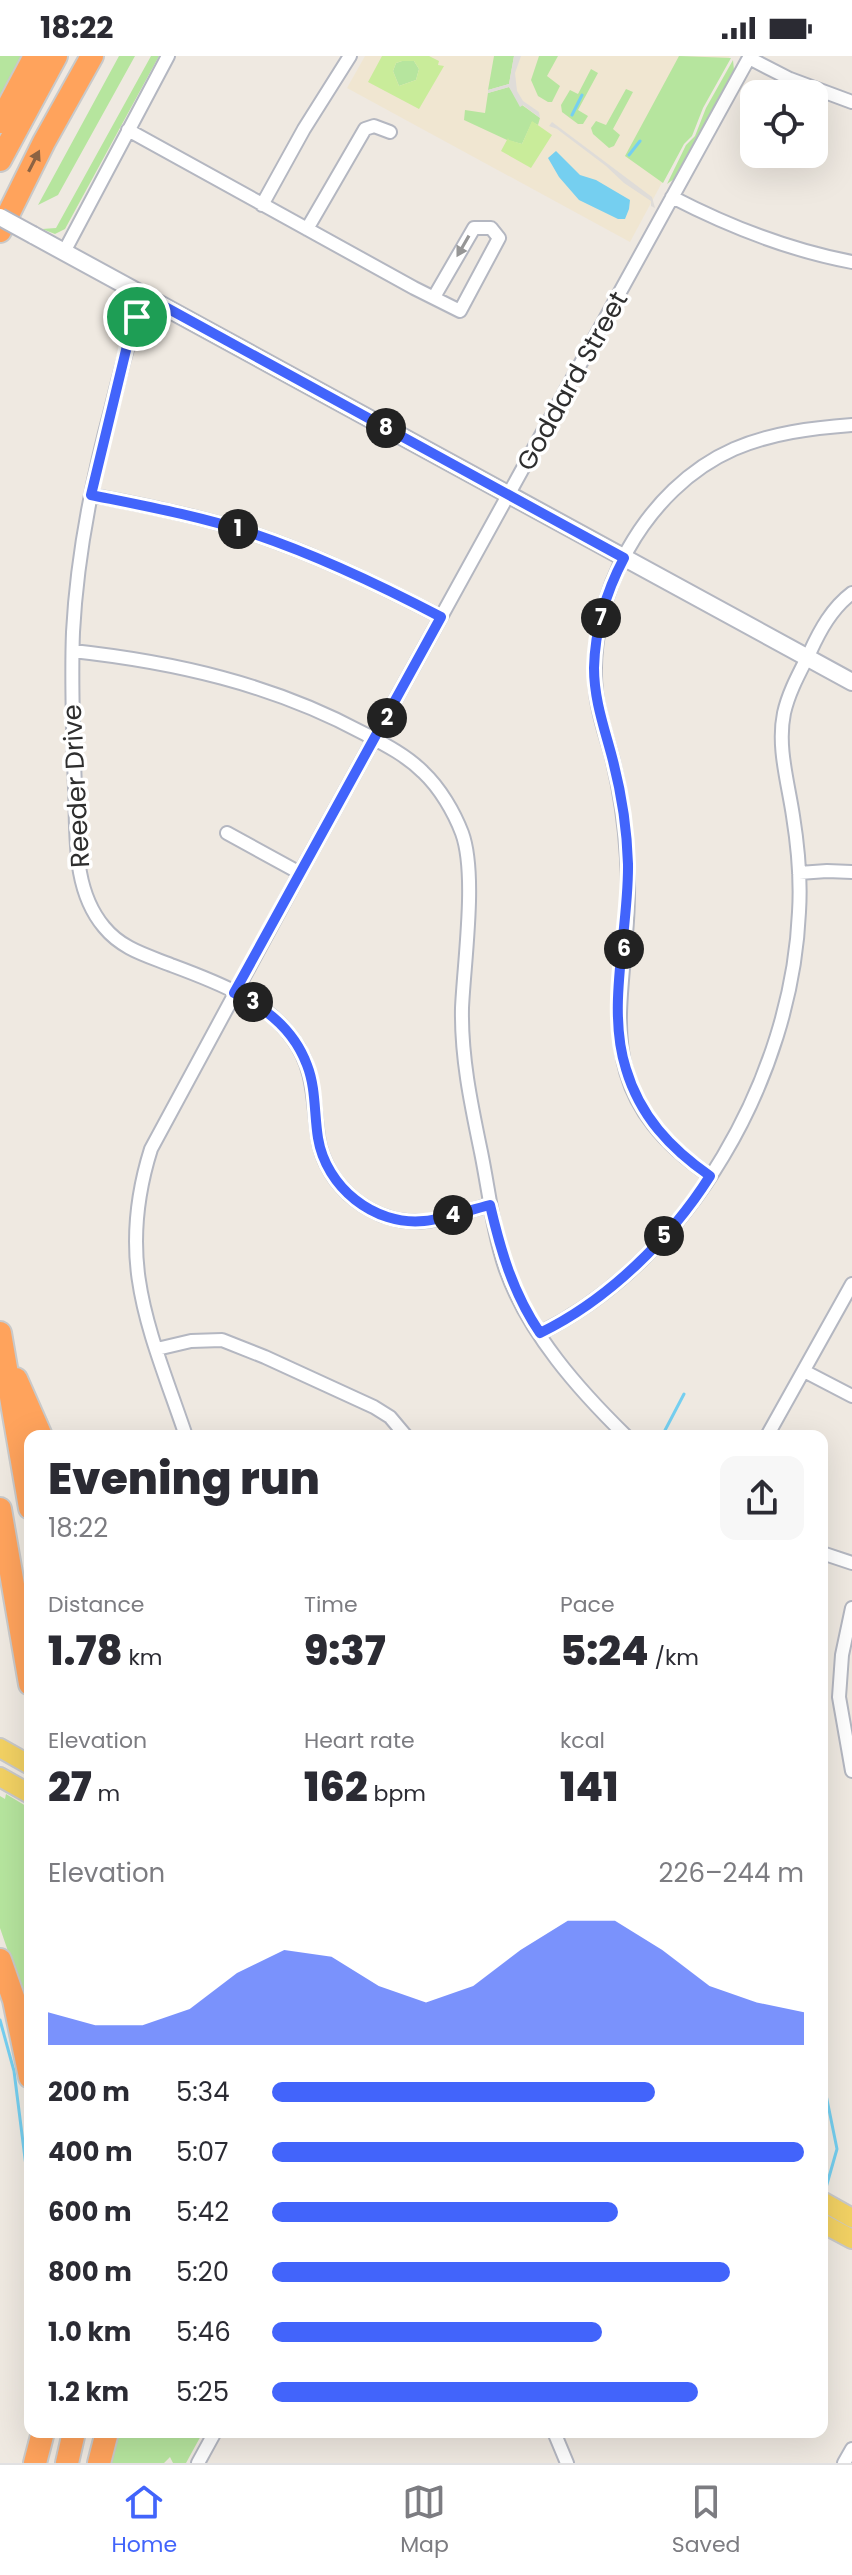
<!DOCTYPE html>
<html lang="en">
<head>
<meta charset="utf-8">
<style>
	:root { --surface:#fff; --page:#f7f7f7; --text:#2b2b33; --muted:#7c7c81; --line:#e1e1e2; --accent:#4264fb }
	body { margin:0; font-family:Poppins,sans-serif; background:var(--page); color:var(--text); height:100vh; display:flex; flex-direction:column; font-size:30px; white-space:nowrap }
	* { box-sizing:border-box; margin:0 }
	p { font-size:26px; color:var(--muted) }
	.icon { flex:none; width:44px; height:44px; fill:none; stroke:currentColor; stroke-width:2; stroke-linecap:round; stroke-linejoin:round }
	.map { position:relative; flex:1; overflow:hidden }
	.side { position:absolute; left:24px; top:1374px; width:804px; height:1008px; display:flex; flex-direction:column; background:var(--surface); border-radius:16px; box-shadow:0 8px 32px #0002 }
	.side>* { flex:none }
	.fabs { position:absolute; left:740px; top:24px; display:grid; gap:16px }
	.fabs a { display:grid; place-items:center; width:88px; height:88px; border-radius:16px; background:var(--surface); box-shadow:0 8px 32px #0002; font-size:40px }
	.pin { position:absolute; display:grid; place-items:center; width:68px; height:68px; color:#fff; margin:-34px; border:4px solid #fff; border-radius:50%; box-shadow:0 2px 8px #0007 }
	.km { position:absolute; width:40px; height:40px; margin:-20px; border-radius:50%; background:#222; color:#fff; font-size:22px; line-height:40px; text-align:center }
	.round { display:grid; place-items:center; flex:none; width:84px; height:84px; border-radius:16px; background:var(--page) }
	.overview { display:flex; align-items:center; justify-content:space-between; height:136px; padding:0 24px }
	h1 { font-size:44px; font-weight:800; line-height:60px }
	.stats { display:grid; grid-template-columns:repeat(3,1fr); gap:12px; height:136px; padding:8px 24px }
	.stats div { display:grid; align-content:center }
	.stats b { font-size:40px; font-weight:800 }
	.stats small { font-size:22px; font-weight:400 }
	.stats p { font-size:22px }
	.chart { height:224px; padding:16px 24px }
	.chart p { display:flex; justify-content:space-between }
	.chart svg { width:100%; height:144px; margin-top:8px; fill:var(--accent); opacity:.7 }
	ul { padding:0 24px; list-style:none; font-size:26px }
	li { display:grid; grid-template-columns:128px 96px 1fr; align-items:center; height:60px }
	li i { height:20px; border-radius:10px; background:var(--accent) }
	.status { display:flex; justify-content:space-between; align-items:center; height:56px; padding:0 40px; background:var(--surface); direction:ltr }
	.status svg { height:22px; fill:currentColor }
	.tabs { display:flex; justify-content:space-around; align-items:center; height:112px; border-top:2px solid var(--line); background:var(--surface); font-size:22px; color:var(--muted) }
	.tabs a { display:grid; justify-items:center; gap:4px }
	.tabs .current { color:var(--accent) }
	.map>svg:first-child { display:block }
	.education { fill:#f0e6d1 }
	.green { fill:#b6e59e }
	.pitch { fill:#c9ec9a; fill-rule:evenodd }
	.plaza { fill:#dfdcd8 }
	.water { fill:#75cff0 }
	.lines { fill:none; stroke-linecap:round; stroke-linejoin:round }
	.stream { stroke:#75cff0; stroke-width:3 }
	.street-casing { stroke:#b4b7c1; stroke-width:16 }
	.secondary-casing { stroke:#b4b7c1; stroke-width:20 }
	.primary-casing { stroke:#c9c9c9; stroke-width:22 }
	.highway-casing { stroke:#c9c9c9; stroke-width:26 }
	.street { stroke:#fff; stroke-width:12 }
	.secondary { stroke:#fff; stroke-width:16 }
	.primary { stroke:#f2d163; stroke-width:18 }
	.highway { stroke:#ffa35c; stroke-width:22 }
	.secondary-bridge-casing { stroke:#b4b7c1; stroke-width:20; stroke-linecap:butt }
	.secondary-bridge { stroke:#fff; stroke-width:16 }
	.oneway { fill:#8c6343 }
	.oneway2 { fill:#969696 }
	.route-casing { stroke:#fff; stroke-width:16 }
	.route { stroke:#4264fb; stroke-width:10 }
	.labels { text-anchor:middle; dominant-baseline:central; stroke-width:7; stroke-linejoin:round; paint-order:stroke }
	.street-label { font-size:26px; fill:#2e2e2e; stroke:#fff }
</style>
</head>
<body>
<div class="status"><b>18:22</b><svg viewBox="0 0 49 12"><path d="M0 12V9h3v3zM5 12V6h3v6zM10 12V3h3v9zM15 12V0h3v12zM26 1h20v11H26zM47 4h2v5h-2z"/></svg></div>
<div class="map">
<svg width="852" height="2407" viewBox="0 0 852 2407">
	<rect width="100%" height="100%" fill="#efe9e1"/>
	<path class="education" d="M365 0H730L630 186 347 32Z"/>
	<path class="green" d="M0 0H26L0 50Z
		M119 0H135L58 139 38 149Z
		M151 0H159L65 173 55 178 42 173 56 172Z
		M494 0H514L509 28 488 34Z
		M539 0H558L547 20 560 30 552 46H548L538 40 531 24Z
		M679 0 731 2 703 52 692 80 684 88 663 127 625 100Z
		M733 4 734 14 674 123 667 128 686 89 695 80 706 52Z
		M402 5H414L419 13 416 24 399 30 393 15 396 7Z
		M591 13 598 17 578 54 588 60 583 68H578L562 56 561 49 570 34 578 38Z
		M509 31 522 49 540 62 538 69 532 66 522 88 507 84 464 64 465 54 485 57 488 37Z
		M626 33 633 36 613 73 620 79 614 90 609 92 593 78 591 72 596 65 606 69Z
		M6 1738 26 1750 30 1776V1977L19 1927 0 1872V1740L5 1743Z
		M119 2376H203L186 2407H173L170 2401 164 2407H111Z"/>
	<path class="pitch" d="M382 0H429L439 5 438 9 444 10 419 53 368 26ZM402 5H414L419 13 416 24 399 30 393 15 396 7Z
		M532 65 552 79 531 112 501 95 508 82 509 84 522 88Z"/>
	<path class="plaza" d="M514 0H521L515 17 517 35 523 45 539 56 540 62 523 49 520 51 509 31 488 37V34L509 28Z
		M552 66 652 141 655 152 651 150V145L624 127 606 110 557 73 549 70Z"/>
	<path class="water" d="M556 95 580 119 596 124 630 144 629 153 625 163H618L579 144 559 121 548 102Z"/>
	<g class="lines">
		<path class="stream" d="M572 59 582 39
			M629 99 640 85
			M662 1380 684 1338
			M0 1964 14 2015 29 2134
			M822 2019 837 2093 825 2135"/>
		<g class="street-casing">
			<path id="street" d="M749 2 790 23 852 46
				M128 74 414 232 460 255 499 182 491 172H474L434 241
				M672 141C730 171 788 194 852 206
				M262 149 304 73 350 0
				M307 173 365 73 374 70 390 76
				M64 196 168 0
				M147 241C130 276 121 313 112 350 92 424 77 499 73 576 71 628 73 680 75 732 77 779 72 833 104 871 122 893 146 899 171 909 214 925 266 944 293 983 315 1013 313 1046 318 1081 325 1131 375 1171 426 1165 448 1163 469 1154 490 1149
				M91 439C145 449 199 460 251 477 317 499 379 529 441 561
				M73 595C174 606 272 628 363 677 384 688 406 699 423 716 440 732 454 756 462 777 477 818 464 906 462 952 461 1001 471 1048 481 1096 489 1135 493 1176 506 1214 529 1278 579 1334 626 1380
				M227 777 300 817
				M799 817 827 815 852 816
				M710 1120C571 1024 637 936 627 802 625 768 620 734 612 701 606 679 598 658 596 636 586 541 645 432 734 393 771 377 812 372 852 369
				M540 1277C690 1203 792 1020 799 856 801 824 798 791 793 760 788 726 777 691 784 657 789 635 800 616 810 596 820 574 832 552 852 537
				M157 1293 191 1285 222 1284 265 1301 374 1351 390 1361 406 1380
				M804 1315 852 1340
				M186 1380C150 1274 115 1207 151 1093L300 817 750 0
				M767 1380 852 1228
				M822 1497 852 1507
				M852 1552 842 1599 839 1641 852 1715
				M554 2376 567 2407
				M198 2407 215 2376
				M844 2407 852 2393"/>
		</g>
		<g class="secondary-casing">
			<path id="secondary" d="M33 179 852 626"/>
		</g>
		<g class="primary-casing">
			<path id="primary" d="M0 1692 30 1709
				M0 1721 30 1738
				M822 2145 852 2162
				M822 2167 852 2183"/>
		</g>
		<g class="highway-casing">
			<path id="highway" d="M0 66 35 0
				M0 104 56 0
				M0 175 44 86 92 0
				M0 1277 30 1452
				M16 1323 41 1380
				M0 1453 30 1628
				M0 1904 14 1944 30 2021
				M35 2407 43 2376
				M67 2407 74 2376
				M99 2407 107 2376"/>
		</g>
		<use href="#street" class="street"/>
		<use href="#secondary" class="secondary"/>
		<use href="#primary" class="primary"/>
		<use href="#highway" class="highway"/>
		<g class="secondary-bridge-casing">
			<path id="secondary-bridge" d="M0 161 33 179"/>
		</g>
		<use href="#secondary-bridge" class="secondary-bridge"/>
	</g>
	<defs><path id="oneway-solid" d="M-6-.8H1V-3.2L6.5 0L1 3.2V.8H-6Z" transform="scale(2)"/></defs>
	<use class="oneway" href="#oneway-solid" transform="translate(34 105) rotate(-63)"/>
	<use class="oneway2" href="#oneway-solid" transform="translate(463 190) rotate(120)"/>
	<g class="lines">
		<g class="route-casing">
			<path id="route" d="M147 241 624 502C606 536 595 574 594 612 594 643 604 671 612 701 621 735 627 773 628 808 629 874 606 951 626 1013 640 1060 670 1092 710 1120 670 1183 608 1244 540 1277 513 1237 501 1196 490 1149 469 1154 446 1163 424 1165 374 1170 326 1131 318 1082 314 1057 316 1032 307 1009 294 974 267 952 234 937L441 561C380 529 317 499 251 477 199 460 145 450 91 439L127 290Z"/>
		</g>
		<use href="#route" class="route"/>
	</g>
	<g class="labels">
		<g class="street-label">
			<text transform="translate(572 325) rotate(-61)">Goddard Street</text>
			<text transform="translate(76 730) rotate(-93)">Reeder Drive</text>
		</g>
	</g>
</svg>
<div class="fabs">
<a><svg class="icon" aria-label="locate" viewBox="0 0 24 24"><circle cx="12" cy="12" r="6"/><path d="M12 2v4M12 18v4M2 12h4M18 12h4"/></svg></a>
</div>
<div class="pin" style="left:137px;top:261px;background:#1e9e55"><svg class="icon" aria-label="arrive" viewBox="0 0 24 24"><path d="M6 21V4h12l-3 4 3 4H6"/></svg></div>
<b class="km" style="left:238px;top:473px">1</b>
<b class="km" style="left:387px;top:662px">2</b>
<b class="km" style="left:253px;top:946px">3</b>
<b class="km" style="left:453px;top:1159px">4</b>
<b class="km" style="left:664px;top:1180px">5</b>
<b class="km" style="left:624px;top:893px">6</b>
<b class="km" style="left:601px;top:562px">7</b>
<b class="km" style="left:386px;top:372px">8</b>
<section class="side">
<div class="overview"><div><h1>Evening run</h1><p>18:22</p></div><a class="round"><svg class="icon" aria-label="share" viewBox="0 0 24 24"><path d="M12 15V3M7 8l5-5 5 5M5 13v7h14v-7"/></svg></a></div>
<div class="stats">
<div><p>Distance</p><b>1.78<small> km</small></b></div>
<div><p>Time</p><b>9:37</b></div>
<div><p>Pace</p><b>5:24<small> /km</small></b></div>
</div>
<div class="stats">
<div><p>Elevation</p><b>27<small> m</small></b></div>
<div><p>Heart rate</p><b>162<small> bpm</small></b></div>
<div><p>kcal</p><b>141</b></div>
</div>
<div class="chart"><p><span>Elevation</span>226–244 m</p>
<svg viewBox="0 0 160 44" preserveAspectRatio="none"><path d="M0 44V34L10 38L20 38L30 33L40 22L50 15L60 17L70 26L80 31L90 26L100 15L110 6L120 6L130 15L140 26L150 31L160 34V44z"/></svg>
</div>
<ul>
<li><b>200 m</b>5:34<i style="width:72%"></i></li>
<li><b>400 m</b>5:07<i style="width:100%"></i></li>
<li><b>600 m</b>5:42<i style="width:65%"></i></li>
<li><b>800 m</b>5:20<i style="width:86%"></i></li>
<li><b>1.0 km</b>5:46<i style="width:62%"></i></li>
<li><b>1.2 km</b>5:25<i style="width:80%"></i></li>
</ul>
</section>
</div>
<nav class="tabs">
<a class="current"><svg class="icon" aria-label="home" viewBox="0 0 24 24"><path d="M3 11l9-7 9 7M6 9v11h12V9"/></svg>Home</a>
<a><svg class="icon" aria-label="map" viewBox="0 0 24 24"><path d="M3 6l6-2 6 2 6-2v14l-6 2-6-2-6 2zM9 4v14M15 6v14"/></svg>Map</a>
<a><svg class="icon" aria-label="saved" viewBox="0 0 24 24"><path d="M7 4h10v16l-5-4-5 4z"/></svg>Saved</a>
</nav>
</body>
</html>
